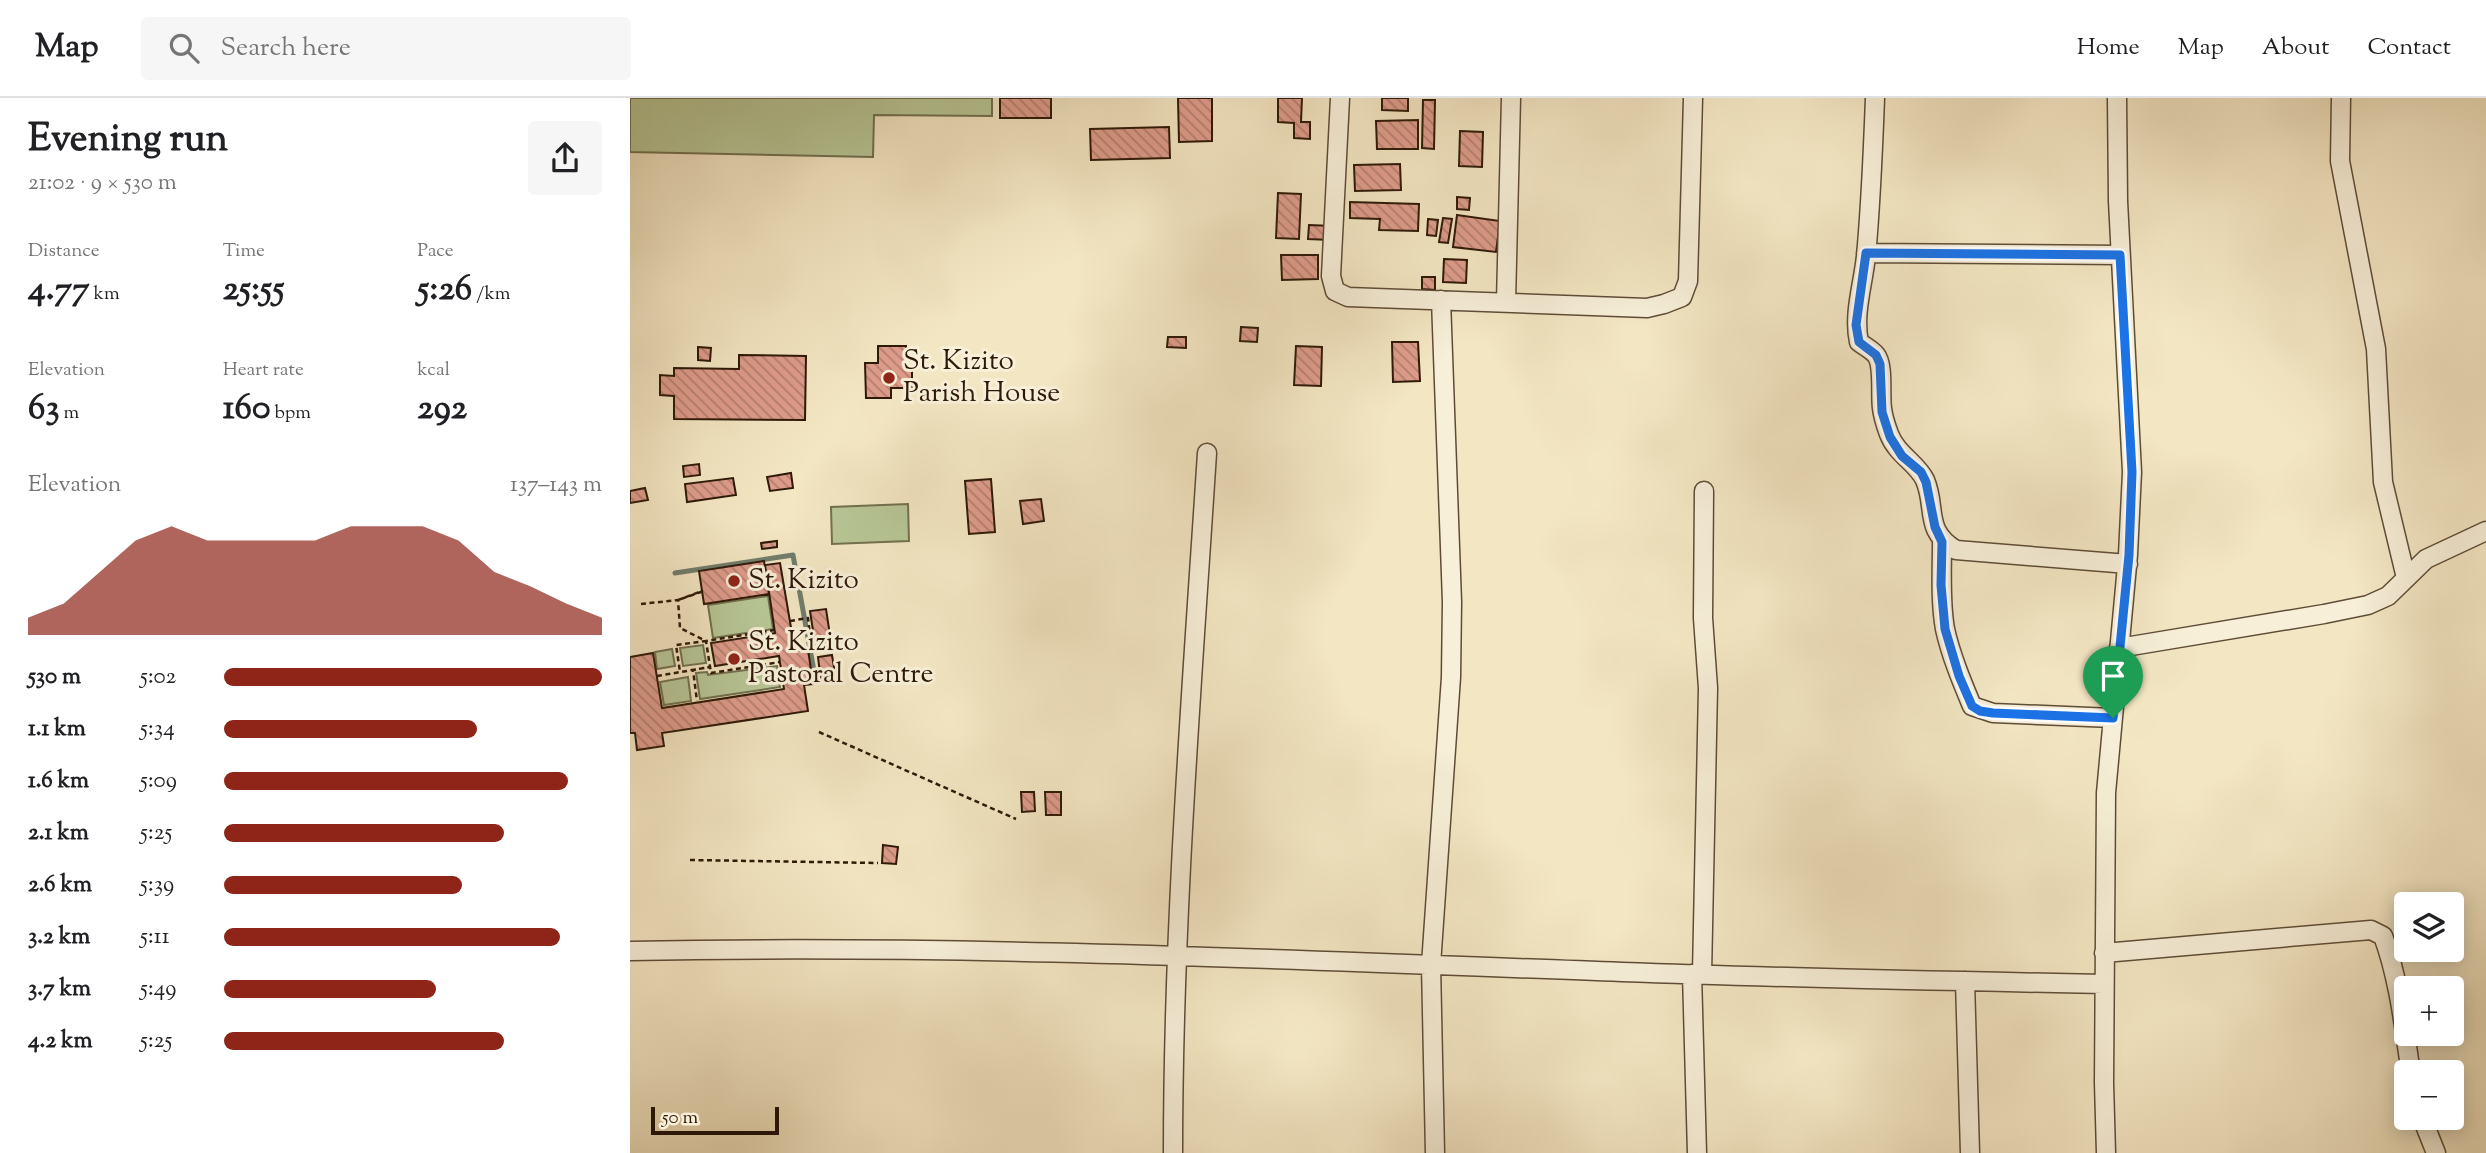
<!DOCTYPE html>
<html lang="en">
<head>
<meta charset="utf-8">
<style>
	:root { --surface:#fff; --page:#f6f6f6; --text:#202124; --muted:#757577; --line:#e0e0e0; --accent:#8f2418 }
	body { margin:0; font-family:"Sorts Mill Goudy",serif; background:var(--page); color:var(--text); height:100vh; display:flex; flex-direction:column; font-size:26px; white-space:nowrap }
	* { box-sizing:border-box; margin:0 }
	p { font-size:23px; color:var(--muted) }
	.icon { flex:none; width:38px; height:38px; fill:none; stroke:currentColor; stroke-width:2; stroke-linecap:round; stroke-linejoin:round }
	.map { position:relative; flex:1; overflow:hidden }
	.details { display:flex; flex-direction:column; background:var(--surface); width:630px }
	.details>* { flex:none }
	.fabs { position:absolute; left:1764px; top:794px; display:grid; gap:14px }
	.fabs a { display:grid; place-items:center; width:70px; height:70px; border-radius:7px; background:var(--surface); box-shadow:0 4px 18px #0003; font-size:35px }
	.scale { position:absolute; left:21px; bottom:18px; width:128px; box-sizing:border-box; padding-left:7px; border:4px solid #2e1908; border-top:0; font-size:19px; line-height:24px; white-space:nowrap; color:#2e1908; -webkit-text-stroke:5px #f7efd8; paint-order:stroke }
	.pin { position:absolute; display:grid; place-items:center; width:60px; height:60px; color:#fff; margin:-72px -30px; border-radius:50% 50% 50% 0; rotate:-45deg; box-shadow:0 0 7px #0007 }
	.pin .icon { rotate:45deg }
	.round { display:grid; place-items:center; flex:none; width:74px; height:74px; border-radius:7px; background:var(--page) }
	.summary { display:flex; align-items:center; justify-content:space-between; height:119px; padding:0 28px }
	h1 { font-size:38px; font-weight:700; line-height:52px }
	.figures { display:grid; grid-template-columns:repeat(3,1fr); gap:10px; height:119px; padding:7px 28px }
	.figures div { display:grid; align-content:center }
	.figures b { font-size:35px; font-weight:700 }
	.figures small { font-size:19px; font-weight:400 }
	.figures p { font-size:19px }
	.chart { height:196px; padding:14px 28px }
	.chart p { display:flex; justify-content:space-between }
	.chart svg { width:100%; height:126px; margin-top:7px; fill:var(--accent); opacity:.7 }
	ul { padding:0 28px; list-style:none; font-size:23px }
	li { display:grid; grid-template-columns:112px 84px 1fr; align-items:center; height:52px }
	li i { height:18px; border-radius:9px; background:var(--accent) }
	header { display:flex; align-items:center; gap:42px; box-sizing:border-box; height:98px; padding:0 35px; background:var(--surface); border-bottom:2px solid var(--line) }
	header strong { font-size:33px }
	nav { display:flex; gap:38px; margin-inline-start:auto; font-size:24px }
	.search { width:490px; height:63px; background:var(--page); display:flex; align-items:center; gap:18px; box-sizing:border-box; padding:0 24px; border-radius:7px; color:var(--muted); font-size:26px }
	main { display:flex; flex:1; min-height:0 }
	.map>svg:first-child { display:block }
	.garden { fill:#b7c696; stroke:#72704f; stroke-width:2 }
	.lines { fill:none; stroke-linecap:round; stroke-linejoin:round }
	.stream { stroke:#707d6c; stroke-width:5 }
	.building { fill:url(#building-back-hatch); stroke:#2e1908; stroke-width:2 }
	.minor-casing { stroke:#5f4c37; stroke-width:21 }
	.path { stroke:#2e1908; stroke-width:2.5; stroke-dasharray:5 3.5; stroke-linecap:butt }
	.minor { stroke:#f7efd8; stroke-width:18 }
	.route-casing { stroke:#fff; stroke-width:14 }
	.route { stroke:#1a73e8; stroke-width:9 }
	.poi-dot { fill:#8f2418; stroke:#f7efd8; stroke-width:2.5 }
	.labels { text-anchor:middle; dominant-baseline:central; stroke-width:6; stroke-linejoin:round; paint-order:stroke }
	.poi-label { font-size:28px; fill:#2e1908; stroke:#f7efd8; text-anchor:start }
</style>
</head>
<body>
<header>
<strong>Map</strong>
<div class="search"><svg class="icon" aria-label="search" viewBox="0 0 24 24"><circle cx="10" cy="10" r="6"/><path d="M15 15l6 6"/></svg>Search here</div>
<nav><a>Home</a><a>Map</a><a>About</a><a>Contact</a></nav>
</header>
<main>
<section class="details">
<div class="summary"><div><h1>Evening run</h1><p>21:02 · 9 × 530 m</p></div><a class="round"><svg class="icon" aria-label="share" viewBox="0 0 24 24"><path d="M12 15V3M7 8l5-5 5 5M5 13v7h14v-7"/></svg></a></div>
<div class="figures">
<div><p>Distance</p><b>4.77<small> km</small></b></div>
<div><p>Time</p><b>25:55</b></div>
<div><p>Pace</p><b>5:26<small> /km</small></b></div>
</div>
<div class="figures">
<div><p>Elevation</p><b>63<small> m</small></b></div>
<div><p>Heart rate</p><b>160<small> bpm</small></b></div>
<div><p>kcal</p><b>292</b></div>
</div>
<div class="chart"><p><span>Elevation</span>137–143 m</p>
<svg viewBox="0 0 160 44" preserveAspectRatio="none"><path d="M0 44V38L10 33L20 22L30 11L40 6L50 11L60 11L70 11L80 11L90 6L100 6L110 6L120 11L130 22L140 27L150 33L160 38V44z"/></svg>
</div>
<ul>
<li><b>530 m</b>5:02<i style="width:100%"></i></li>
<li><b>1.1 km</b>5:34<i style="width:67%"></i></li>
<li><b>1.6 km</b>5:09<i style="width:91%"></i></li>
<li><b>2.1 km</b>5:25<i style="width:74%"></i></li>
<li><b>2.6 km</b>5:39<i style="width:63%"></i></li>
<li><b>3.2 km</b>5:11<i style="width:89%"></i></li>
<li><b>3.7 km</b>5:49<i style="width:56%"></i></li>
<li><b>4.2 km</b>5:25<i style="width:74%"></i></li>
</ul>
</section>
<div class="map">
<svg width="1856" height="1055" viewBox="0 0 1856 1055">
	<defs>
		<pattern id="building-back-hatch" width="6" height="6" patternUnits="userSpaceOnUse" patternTransform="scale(1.75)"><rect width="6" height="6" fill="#de9c8b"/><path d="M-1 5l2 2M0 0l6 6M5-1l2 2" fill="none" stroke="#b47e70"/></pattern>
	</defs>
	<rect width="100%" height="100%" fill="#f3e6c3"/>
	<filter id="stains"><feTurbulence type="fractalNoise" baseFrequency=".00286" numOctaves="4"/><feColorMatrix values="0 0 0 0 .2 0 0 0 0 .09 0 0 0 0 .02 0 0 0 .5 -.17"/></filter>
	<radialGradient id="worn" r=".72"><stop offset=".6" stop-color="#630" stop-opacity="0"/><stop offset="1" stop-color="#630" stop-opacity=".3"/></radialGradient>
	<path class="garden" d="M0 0H362V18L244 17 243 59 0 54Z
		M278 406 279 443 202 446 201 409Z
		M138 498 143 531 83 540 78 507Z
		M73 547 76 565 53 568 50 550Z
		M42 551 45 568 27 571 25 554Z
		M147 568 150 589 70 601 66 575 77 574 78 577Z
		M58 579 61 603 34 607 30 584Z"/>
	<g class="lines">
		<path class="stream" d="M45 475 163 457 186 584"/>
	</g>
	<path class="building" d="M370 0H421V20H370Z
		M548 0H582V43L549 44Z
		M648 0H672L671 24H680V41L664 40V25L648 24Z
		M752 0H778V13L752 12Z
		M793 2H805L804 51 792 50Z
		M788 22V51H747L746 23Z
		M539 29 540 60 461 62 460 31Z
		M830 33 853 34 852 69 829 68Z
		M770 66 771 92 725 93 724 67Z
		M648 95 671 96 669 141 646 140Z
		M827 99 840 100 839 112 827 111Z
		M720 104 789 106 788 133 749 132 750 121 720 120Z
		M827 117 870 123 866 154 823 149Z
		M813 120 822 121 818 145 809 144Z
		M798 121 808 122 806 138 797 137Z
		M679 127 702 128 701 142 678 141Z
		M651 157H688V181L652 182Z
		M814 161 837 162 836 185 813 184Z
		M792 179H805V192L792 191Z
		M611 229 628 230 627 244 610 243Z
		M538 239H556V250L537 249Z
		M762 244H788L790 283 763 284Z
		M248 248H276V269H282V290H261V300H236L235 265H248Z
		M666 248 692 249 691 288 664 287Z
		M68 249 81 250 80 263 68 262Z
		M109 257 176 258 175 322 44 321V298L30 297V277L44 278V270L109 271Z
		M69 366 70 377 54 379 53 368Z
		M161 375 163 390 140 393 137 379Z
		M103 380 106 397 57 404 55 386Z
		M361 381 365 434 339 436 335 383Z
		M15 390 18 402 0 405V393Z
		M411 401 414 423 393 426 390 403Z
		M147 443V449L132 451 131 445Z
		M134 463 139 496 74 506 69 473Z
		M150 465 165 553 178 551 183 586 174 587 178 613 32 635 34 648 7 652 5 635H0V559L23 555 32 610 154 591 149 558 85 568 81 545 145 535 135 467Z
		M196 511 201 544 185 546 180 513Z
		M202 557 206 582 191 584 188 559Z
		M391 694H404L405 713 392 714Z
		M415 694H431V717H416Z
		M253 747 268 749 266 766 252 765Z"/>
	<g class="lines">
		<g class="minor-casing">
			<path id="minor" d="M710 0 701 178 705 193 718 199 1017 210 1034 206 1052 199 1058 183 1063 0
				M1245 0C1243 53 1241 105 1236 158 1233 187 1223 216 1229 244 1234 248 1242 252 1246 257 1254 267 1250 297 1252 310 1253 319 1256 328 1259 336 1267 357 1287 365 1295 382 1307 410 1293 432 1326 452L1498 466
				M1711 0 1710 63 1746 251 1753 384 1776 480
				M1236 155 1490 157
				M876 204 881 0
				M1312 444C1312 472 1310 503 1315 531 1321 558 1332 584 1342 608L1363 615 1483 620
				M1489 550 1694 516 1738 507 1758 498 1796 461 1856 433
				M0 853C331 846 662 862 992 874 1153 880 1313 883 1474 886
				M1474 855 1741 832 1753 838C1769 881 1774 930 1781 975
				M1062 876 1067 1055
				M1072 876 1078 590 1073 520 1074 393
				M1335 883 1340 1055
				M1792 1020 1806 1055
				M543 1055C543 822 562 588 577 355
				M805 1055 801 867 821 579 822 504 811 202
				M1476 1055 1474 985 1476 695 1498 457 1502 374 1488 103 1487 0"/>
		</g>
		<path class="path" d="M72 493 71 494 48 502Z
			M11 506 48 502 50 530 76 543 46 547 50 574
			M160 523 178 520 181 546 164 551
			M145 532 76 543 81 575 150 564
			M27 578 80 569 63 572 67 603
			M189 634 386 721
			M60 762 248 765"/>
		<use href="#minor" class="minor"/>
	</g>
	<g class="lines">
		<g class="route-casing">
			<path id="route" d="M1236 155 1490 157 1502 374 1499 457 1483 620 1363 615 1350 613 1342 608 1329 578 1315 531 1311 487 1312 444 1305 429 1296 384 1291 374 1272 358 1260 339 1252 314 1250 266 1246 257 1229 244 1226 227Z"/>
		</g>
		<use href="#route" class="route"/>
	</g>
	<g class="poi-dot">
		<circle cx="259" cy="280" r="7"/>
		<circle cx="104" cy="483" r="7"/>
		<circle cx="104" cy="561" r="7"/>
	</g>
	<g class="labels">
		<g class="poi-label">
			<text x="273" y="264">St. Kizito<tspan x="273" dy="32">Parish House</tspan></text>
			<text x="118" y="483">St. Kizito</text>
			<text x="118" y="545">St. Kizito<tspan x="118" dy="32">Pastoral Centre</tspan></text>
		</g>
	</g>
	<rect width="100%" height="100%" filter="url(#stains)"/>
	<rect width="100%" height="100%" fill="url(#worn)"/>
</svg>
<div class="fabs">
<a><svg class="icon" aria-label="layers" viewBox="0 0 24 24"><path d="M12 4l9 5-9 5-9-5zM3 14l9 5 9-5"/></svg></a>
<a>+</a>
<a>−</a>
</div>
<div class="scale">50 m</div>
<div class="pin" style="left:1483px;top:620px;background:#1e9e55"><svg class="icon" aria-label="arrive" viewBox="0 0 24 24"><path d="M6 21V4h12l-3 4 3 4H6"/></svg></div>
</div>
</main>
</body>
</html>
